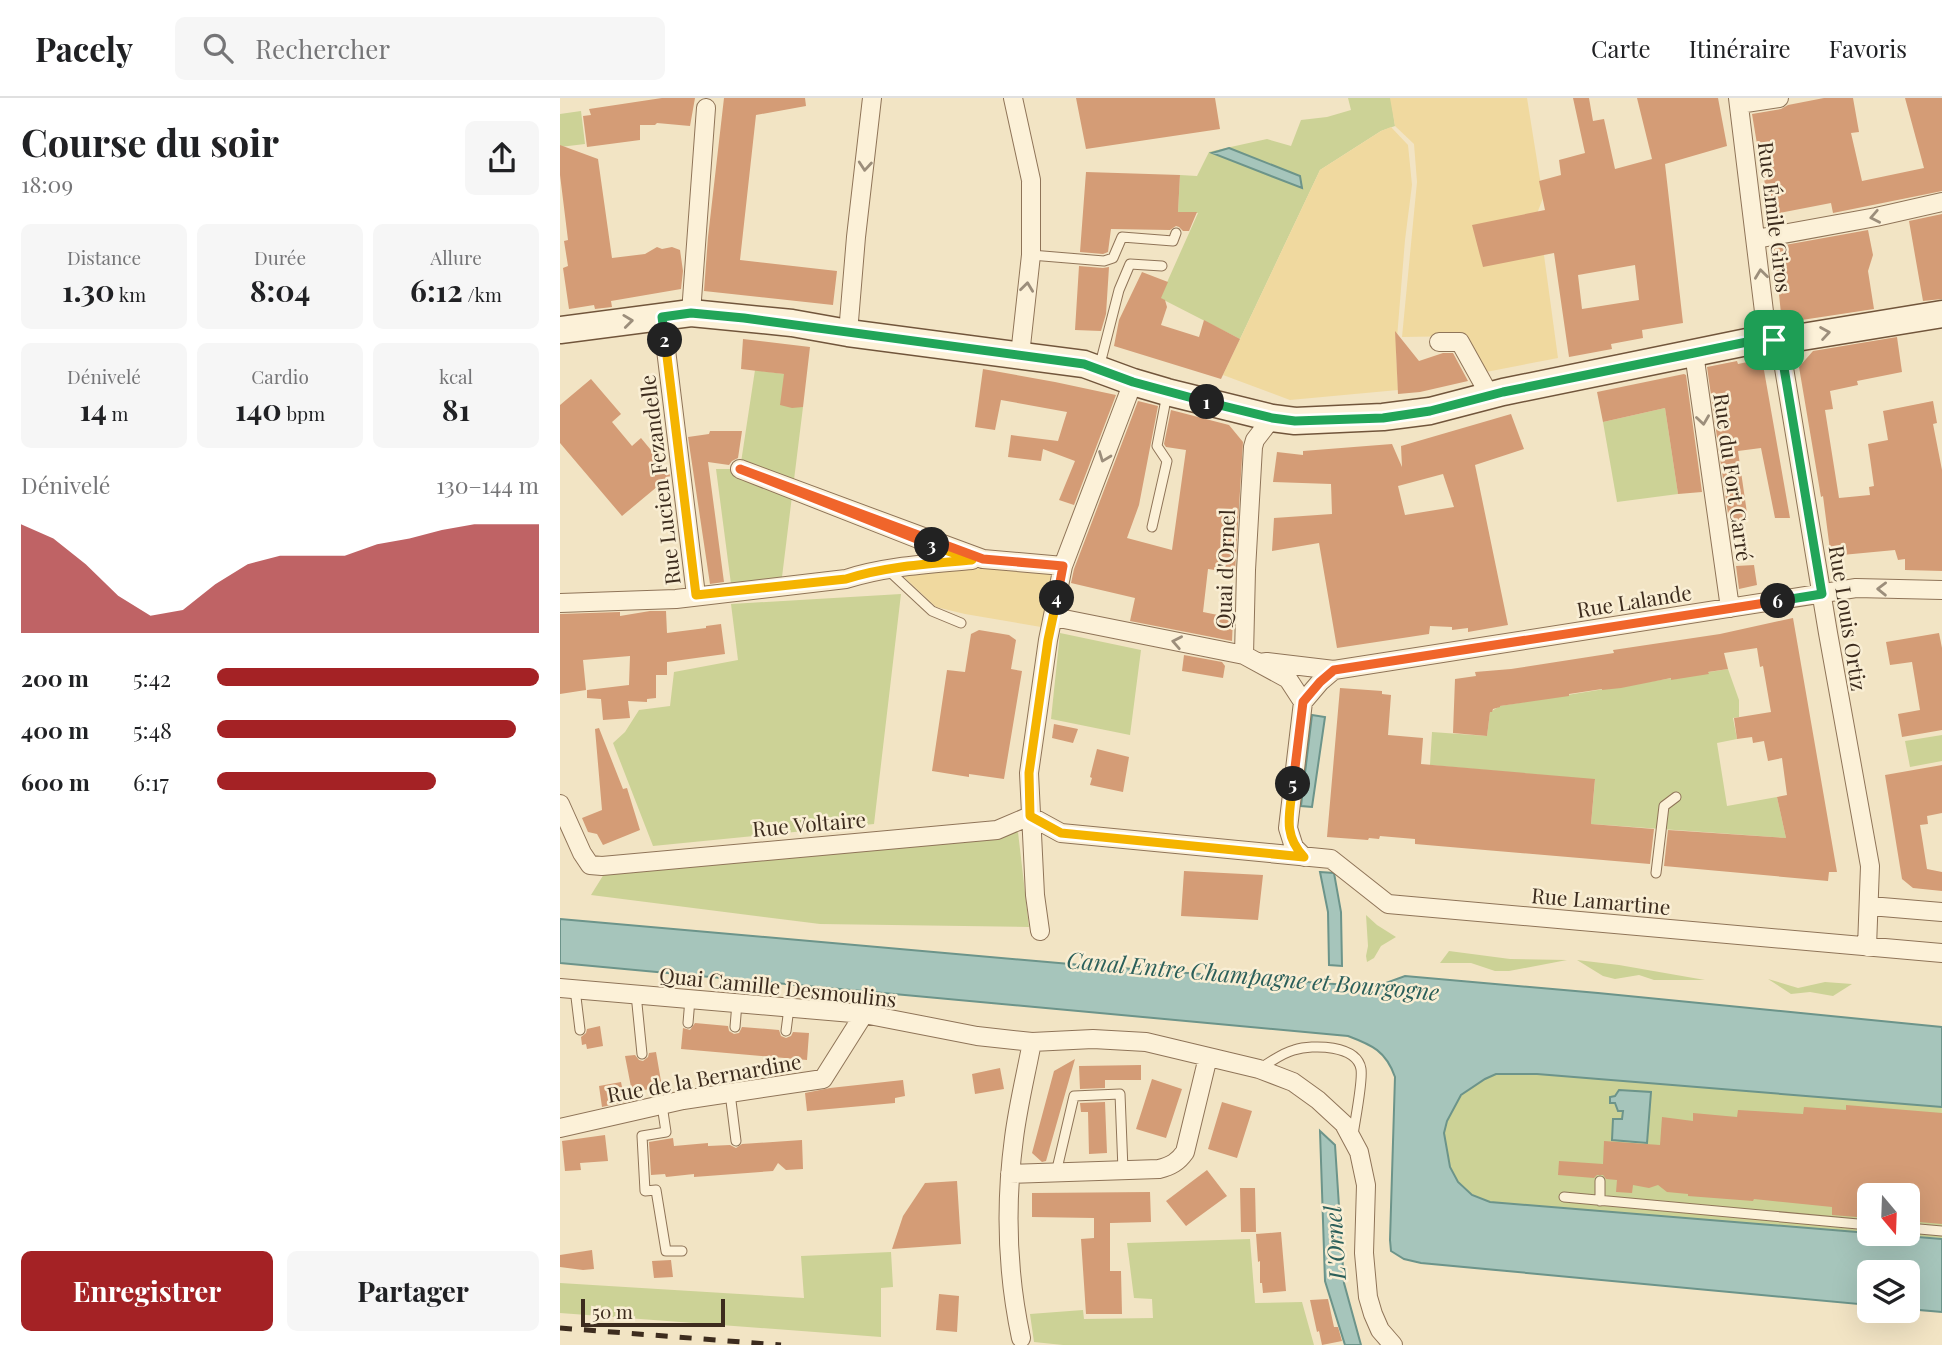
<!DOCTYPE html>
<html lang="fr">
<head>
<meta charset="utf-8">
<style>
	:root { --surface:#fff; --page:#f6f6f6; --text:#202124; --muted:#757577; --line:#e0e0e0; --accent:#a42225 }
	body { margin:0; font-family:"Playfair Display",serif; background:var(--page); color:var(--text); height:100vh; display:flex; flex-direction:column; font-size:26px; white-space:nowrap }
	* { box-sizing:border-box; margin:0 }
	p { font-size:23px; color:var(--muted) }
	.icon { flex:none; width:38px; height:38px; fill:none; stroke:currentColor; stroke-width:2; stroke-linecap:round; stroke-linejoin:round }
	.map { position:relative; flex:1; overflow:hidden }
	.sheet { display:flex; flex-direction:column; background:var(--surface); width:560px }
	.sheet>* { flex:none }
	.needle { width:46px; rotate:161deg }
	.controls { position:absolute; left:1297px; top:1085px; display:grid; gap:14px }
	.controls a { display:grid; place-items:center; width:63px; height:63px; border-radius:10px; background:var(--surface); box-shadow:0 7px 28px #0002; font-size:35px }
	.scale { position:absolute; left:21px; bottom:18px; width:144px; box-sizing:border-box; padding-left:7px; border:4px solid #3d2c1e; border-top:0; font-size:19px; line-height:24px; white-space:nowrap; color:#3d2c1e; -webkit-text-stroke:5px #f9eed4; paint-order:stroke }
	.pin { position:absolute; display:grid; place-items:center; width:60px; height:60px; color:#fff; margin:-30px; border-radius:14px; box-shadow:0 4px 10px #0006 }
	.km { position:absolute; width:35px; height:35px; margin:-18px; border-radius:50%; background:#222; color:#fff; font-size:19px; line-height:35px; text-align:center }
	.round { display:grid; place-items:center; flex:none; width:74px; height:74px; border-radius:10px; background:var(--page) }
	.overview { display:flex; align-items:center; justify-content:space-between; height:119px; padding:0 21px }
	h1 { font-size:38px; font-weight:700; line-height:52px }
	.metrics { display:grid; grid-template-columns:repeat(3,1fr); gap:10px; height:119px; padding:7px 21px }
	.metrics div { display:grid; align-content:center; border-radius:10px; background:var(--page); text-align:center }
	.metrics b { font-size:30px; font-weight:700 }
	.metrics small { font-size:19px; font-weight:400 }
	.metrics p { font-size:19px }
	.chart { height:196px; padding:14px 21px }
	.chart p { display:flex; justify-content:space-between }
	.chart svg { width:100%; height:126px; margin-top:7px; fill:var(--accent); opacity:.7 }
	.cta { display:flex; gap:14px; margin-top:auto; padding:14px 21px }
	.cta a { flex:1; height:80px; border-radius:10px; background:var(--accent); color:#fff; font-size:28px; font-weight:700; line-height:80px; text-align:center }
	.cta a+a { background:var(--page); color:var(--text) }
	ul { padding:0 21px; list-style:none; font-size:23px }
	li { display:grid; grid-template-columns:112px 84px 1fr; align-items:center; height:52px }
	li i { height:18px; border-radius:9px; background:var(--accent) }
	header { display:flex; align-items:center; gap:42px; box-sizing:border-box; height:98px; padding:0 35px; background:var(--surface); border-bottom:2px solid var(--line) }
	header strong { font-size:33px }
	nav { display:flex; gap:38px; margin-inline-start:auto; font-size:24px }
	.search { width:490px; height:63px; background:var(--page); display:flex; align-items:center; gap:18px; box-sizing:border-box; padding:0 24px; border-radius:10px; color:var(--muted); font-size:26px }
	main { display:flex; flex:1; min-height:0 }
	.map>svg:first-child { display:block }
	.green { fill:#ccd296 }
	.sand { fill:#f0d99f }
	.water { fill:#a6c5bb; stroke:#6c948a; stroke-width:2 }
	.building { fill:#d49c76; fill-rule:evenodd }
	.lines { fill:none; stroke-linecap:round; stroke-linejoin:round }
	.lane-casing { stroke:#8f7458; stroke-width:11 }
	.street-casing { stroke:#8f7458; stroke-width:20 }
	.secondary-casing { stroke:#71553b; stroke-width:29 }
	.lane { stroke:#fcf1d8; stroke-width:9 }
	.street { stroke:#fcf1d8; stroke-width:18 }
	.secondary { stroke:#fcf1d8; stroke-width:26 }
	.rail { stroke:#3d2c1e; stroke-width:5; stroke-dasharray:12 12; stroke-linecap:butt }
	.oneway { stroke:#9c8e7b }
	.split-1-casing { stroke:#fff; stroke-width:14 }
	.split-2-casing { stroke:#fff; stroke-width:14 }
	.split-3-casing { stroke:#fff; stroke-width:14 }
	.split-4-casing { stroke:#fff; stroke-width:14 }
	.split-5-casing { stroke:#fff; stroke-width:14 }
	.split-6-casing { stroke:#fff; stroke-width:14 }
	.split-7-casing { stroke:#fff; stroke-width:14 }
	.split-1 { stroke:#22a559; stroke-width:9 }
	.split-2 { stroke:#22a559; stroke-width:9 }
	.split-3 { stroke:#f5b400; stroke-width:9 }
	.split-4 { stroke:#f0652b; stroke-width:9 }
	.split-5 { stroke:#f5b400; stroke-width:9 }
	.split-6 { stroke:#f0652b; stroke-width:9 }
	.split-7 { stroke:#22a559; stroke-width:9 }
	.labels { text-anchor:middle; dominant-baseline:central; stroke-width:5; stroke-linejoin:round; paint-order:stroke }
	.street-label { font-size:21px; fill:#3d2c1e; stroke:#f9eed4 }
	.water-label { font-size:23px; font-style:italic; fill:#2b5f5a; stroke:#f9eed4 }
</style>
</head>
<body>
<header>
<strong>Pacely</strong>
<div class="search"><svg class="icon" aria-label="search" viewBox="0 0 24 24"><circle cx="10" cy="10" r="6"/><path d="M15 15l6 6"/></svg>Rechercher</div>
<nav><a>Carte</a><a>Itinéraire</a><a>Favoris</a></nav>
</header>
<main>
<section class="sheet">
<div class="overview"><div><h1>Course du soir</h1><p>18:09</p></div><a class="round"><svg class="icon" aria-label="share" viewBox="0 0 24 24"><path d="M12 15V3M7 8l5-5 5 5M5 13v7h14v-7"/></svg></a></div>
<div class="metrics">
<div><p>Distance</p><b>1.30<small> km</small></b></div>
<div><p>Durée</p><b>8:04</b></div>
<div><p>Allure</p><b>6:12<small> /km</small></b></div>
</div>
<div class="metrics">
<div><p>Dénivelé</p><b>14<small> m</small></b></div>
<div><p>Cardio</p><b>140<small> bpm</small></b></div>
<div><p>kcal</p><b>81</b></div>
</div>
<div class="chart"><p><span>Dénivelé</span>130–144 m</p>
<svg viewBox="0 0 160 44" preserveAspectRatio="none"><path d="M0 44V6L10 11L20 20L30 31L40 38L50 36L60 27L70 20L80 17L90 17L100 17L110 13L120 11L130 8L140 6L150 6L160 6V44z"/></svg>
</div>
<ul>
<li><b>200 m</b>5:42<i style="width:100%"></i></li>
<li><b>400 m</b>5:48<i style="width:93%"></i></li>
<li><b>600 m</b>6:17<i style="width:68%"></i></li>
</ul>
<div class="cta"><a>Enregistrer</a><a>Partager</a></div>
</section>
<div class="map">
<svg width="1382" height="1247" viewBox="0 0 1382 1247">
	<rect width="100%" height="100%" fill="#f2e4c4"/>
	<path class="green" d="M788 0H831L835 28 821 33 760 72 680 241 600 200 638 115 618 114 620 77 637 78 649 54 657 52 707 41 731 48 741 22 767 19 791 12Z
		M21 13 25 46 0 49V16Z
		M195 272 224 276 243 309 222 479 171 486 156 371H180Z
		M1105 310 1118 396 1057 404 1043 324Z
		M341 496 314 726 93 748 53 645 65 634 79 612 110 608 114 574 178 562 171 506Z
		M500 535 581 552 570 637 491 621Z
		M1168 571 1179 602V619L1173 620 1177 641 1157 645 1167 708 1217 699 1226 740 1031 726 1035 682 870 667 872 634 927 638 930 614 940 608Z
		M1382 637V663L1350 669 1345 643Z
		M458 734 469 829 260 826 31 797 44 776Z
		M806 817 817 827 836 839 821 848 814 860 807 864 806 858 808 848Z
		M889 853 950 861 1007 862 949 873H935L911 865H880Z
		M1017 862 1059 867 1145 882H1094L1079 877 1055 881 1043 878Z
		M1208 881 1238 890 1265 884 1292 886 1273 898 1250 894 1231 896Z
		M936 976H977L1382 1009V1140L1323 1136H1348V1097H1309V1135L930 1104C922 1101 913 1098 906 1092 891 1079 883 1053 885 1033 886 1021 893 1008 900 999 909 988 924 981 936 976Z
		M690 1141 695 1205 742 1204 754 1247H503L474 1244 470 1216 523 1212 524 1221 593 1220 592 1201 574 1200 567 1145Z
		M331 1154 333 1189 321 1190V1239L0 1215V1185L244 1200 241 1158Z"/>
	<path class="sand" d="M830 0H967L983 100 978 113 998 260 926 274 904 238 842 239 857 84 854 46 835 28Z
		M831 29 848 47 852 87 845 142 836 252 838 292 730 302 663 277 760 72 821 33Z
		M426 469 494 475 481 529 405 516 376 509 343 478Z"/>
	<path class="water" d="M669 50 740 78 742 90 652 55Z
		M752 617 765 619 752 709 741 708Z
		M760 774 774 775 781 814 782 868 769 867 768 814Z
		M0 821 533 868 815 889 845 878 1038 895 1382 929V1009L977 976H936L925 981 901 997 887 1023 884 1035 890 1069 898 1084 912 1097 930 1104 1382 1141V1214L1348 1211V1174H1309V1207L861 1165 844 1161 831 1153 830 1142 835 979C826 953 812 947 788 938L0 865Z
		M1059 992 1091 994 1087 1045 1052 1042 1053 1021H1062L1063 1013H1058L1055 1005H1050V999L1055 998Z
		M760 1033 775 1047 784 1185 801 1247H785L765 1183Z"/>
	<path class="building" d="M102 0H135L130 28 97 25 95 27H80V42L27 49 23 18 31 17 29 11Z
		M164 0H245L246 8 196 17 180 162 277 173 273 207 144 193 148 139Z
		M516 0H655L660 31 526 51Z
		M1013 0H1029L1033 23 1044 21 1055 71 1092 61 1077 0H1158L1167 48 1105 66 1123 225 1082 232 1083 240 1051 246 1052 251 1009 259 994 155 923 169 912 127 985 112 979 83 1001 77 999 62 1025 55ZM1075 167 1079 202 1022 211 1018 177Z
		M1264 0H1293L1299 34 1291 35 1302 83 1364 70 1345 0H1382V93L1273 115 1271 105 1209 117 1201 58H1199L1192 16 1221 11 1228 7Z
		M0 47 38 61 52 160 85 156 97 149 102 151 112 149 120 152 123 173 121 191 51 203 52 209 35 211 34 207 9 211 3 170 8 168 4 143 8 142 0 77Z
		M526 74 620 77 618 114H637L629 133H623L619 129 616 128 610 132 551 131 548 154 543 156 520 154Z
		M1382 116V201L1363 203 1349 123Z
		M1308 132 1313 157 1308 173 1314 211 1222 225 1214 149Z
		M519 168 543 170 549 169 546 216 541 233 515 232Z
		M582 174 608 184 601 200 605 202 607 209 601 227 639 239 644 222 680 241 661 281 554 248 559 222Z
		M835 233 859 263 883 255H893L908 283 860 294 838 296Z
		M1337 239 1342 274 1297 283 1298 287 1270 293 1273 311 1265 312 1279 400 1310 397 1309 389 1314 388 1308 346 1328 342 1323 313 1373 303 1377 325 1373 326 1382 372V473L1345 472V461L1338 462 1335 452 1282 457 1281 451 1270 452 1263 398 1261 399 1239 269 1253 253Z
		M183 241 250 249 243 309 232 310 220 307 224 276 181 271Z
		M1202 261 1230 420H1215L1201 350 1178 353 1188 422 1169 423 1147 269 1177 263 1178 266Z
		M423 271 495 284 556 297 514 407 499 402 515 363 483 351 481 363 448 359 451 337 498 343 507 314 441 302 435 332 415 329Z
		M1124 276 1126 277 1142 394 1118 396 1105 310 1043 324 1037 294Z
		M31 281 61 316 52 324 72 348 81 340 109 374 110 378 62 418 0 345V307Z
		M578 303 598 308 579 407 567 440 612 452 626 352 606 349 604 346 611 312 669 327 683 344 675 475 648 471 643 514 673 520 672 543 570 523 575 500 511 485 514 471Z
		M951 316 964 351 915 367 948 527 908 534V530L892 532V529L870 528 869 536 777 550 759 445 712 453 714 420 772 416 771 386 713 384 717 354 743 357V353L832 346 842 369 841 348ZM883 376 894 409 845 417 838 388Z
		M150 333H182L178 360 172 363 169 367 148 364 164 484 150 486 128 339 149 336Z
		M1194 467 1197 487 1179 491 1176 468Z
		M90 513H106L107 535 146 530V528L161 526 165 556 107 564V577H96V600L87 601V604L68 603 70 620 43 622 41 601 27 600V592L69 587 70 558 23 562 26 592 0 596V516L60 514V518Z
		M1233 520 1277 774H1269L1268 783 1104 768 1108 732 1226 740 1217 699 1227 697 1222 660 1208 663 1204 643 1193 645 1192 639 1177 641 1174 620 1211 614 1203 568 1200 569 1197 550 1164 555 1168 571 1148 574 1149 576 1111 582V580L1061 590 1042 592V591L1009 596V598L940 608V609L933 611 932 614H930L927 638 893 635 895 581 916 578 915 574 951 571 1054 555 1053 552 1160 536Z
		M419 532 449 537 456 542 451 571 462 573 444 681 409 676V679L372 673 387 572 405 574 411 536Z
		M1379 535 1382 550V632L1342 639 1338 616 1360 612 1352 564 1330 567 1326 544Z
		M624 557 662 564 665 568 663 580 622 573Z
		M780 590 822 593V596L831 597 828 637 863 640 861 666 1035 681 1031 726 1094 731 1090 766 855 746V741L820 738 819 741 809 740 808 742 767 739Z
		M494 626 518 631 513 645 492 640Z
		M39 630 63 691 67 690 80 732 43 747 37 736 28 734 22 720 42 712 35 631Z
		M537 651 569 659 563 694 530 687 532 680 530 679Z
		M1382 667V715L1367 718 1368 726 1360 727 1367 771 1382 774V793L1353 790 1342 781 1325 677Z
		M624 773 703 777 698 822 621 818Z
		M135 925 168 928 169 933 174 936 179 935 182 929 219 932 221 938 226 940 231 938 233 934 249 935 247 962 121 951 123 930 130 932Z
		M40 928 43 948 27 951 26 946 22 947 21 939 26 935 27 931Z
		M96 954 102 989 72 994 65 958 75 957 79 962 83 963 88 959 89 955Z
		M515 961 486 1063 482 1064 472 1055 494 973Z
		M581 967V982H545V990L520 991 519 968Z
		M440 970 444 991 415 996 412 976Z
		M592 981 622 991 606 1040 576 1031Z
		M343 982 345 998 335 1000V1005L247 1013 245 995 270 990Z
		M61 984 65 1004 42 1009 39 988Z
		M545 1004 547 1055 529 1056 528 1014H521L520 1005Z
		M662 1004 692 1013 677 1060 648 1051Z
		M1286 1007 1382 1015V1126L1348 1123V1097H1309V1120L1272 1117V1109L1194 1101 1193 1103 1128 1098V1096L1107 1094 1098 1087 1089 1090 1073 1087 1072 1095 1056 1094 1057 1082 1046 1081 1043 1077H1037L1034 1080 998 1077 999 1063 1043 1066 1044 1043 1100 1047 1102 1019 1133 1023V1015L1177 1019 1178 1012 1243 1016 1244 1009 1286 1012Z
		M45 1037 48 1063 20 1065 21 1072 5 1073 2 1043Z
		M113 1040 114 1048 148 1045V1048L170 1047 176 1050 182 1046 242 1042 243 1071 226 1072 218 1065 213 1073 134 1079V1076L106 1079 105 1076 91 1077 89 1044Z
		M647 1072 667 1098 626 1128 606 1103Z
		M397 1083 401 1146 332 1151 343 1118 365 1085Z
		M680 1090H695L696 1134H681Z
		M590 1094 591 1124 550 1125V1173H561L562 1216H526L521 1141 534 1140V1120L472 1119V1095Z
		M721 1134 726 1193 703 1195 702 1185H700V1163L698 1164 696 1136Z
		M32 1152 34 1171 23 1172 0 1169V1157Z
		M111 1162 113 1179 94 1180 92 1163Z
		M379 1196 399 1198 397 1234 376 1232Z
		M768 1201 774 1229H778L782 1243 762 1247 759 1233 757 1234 750 1202Z"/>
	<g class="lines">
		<g class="lane-casing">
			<path id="lane" d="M471 157 544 163 553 160 562 139 613 143 616 135
				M539 270 559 192 570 166 602 168
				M592 429 607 363 597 348 607 296
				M328 472 372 513 401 525
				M1096 775 1104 708 1116 699
				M15 891 20 932
				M76 896 82 956
				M128 925 130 901
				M175 929 177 905
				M226 933 229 910
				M700 970C711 964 722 955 734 952 753 946 797 947 801 971 803 984 795 1022 793 1037
				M170 995 176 1043
				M102 1007 106 1034 82 1038 85 1093 96 1092 106 1153H122
				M496 1075 514 998 560 996 563 1072
				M1004 1099 1309 1127
				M1040 1103V1083
				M1348 1130 1382 1133"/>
		</g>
		<g class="street-casing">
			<path id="street" d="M453 0 471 82V157L460 257
				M1178 0 1206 230 1219 250 1224 270 1268 535 1310 768 1307 849
				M1179 6 1219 0
				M1196 141 1316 119 1382 104
				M131 215 146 10
				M102 219 136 497
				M288 235 296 139 312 0
				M879 244H900L930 298
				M1134 255 1170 510
				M712 320 695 342 693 349 686 472 684 557 728 581 743 604 728 730 734 749 744 759
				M0 505 116 501 286 481C326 468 370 466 412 462L180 371 423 461 503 468
				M494 519 684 557
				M699 565 707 564 774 572 1296 490 1382 492
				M743 604 760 584 774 572
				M0 706 22 755 30 767 42 768 437 732 470 718 501 735 771 761 828 806 1382 855
				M1310 808 1382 814
				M480 833 475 797 469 675 488 542 503 468 573 284
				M0 890 304 916 417 938 472 944 533 941 586 944 699 971 733 984 758 1002 784 1026 799 1054 806 1087 804 1155 808 1199 813 1216 820 1232 833 1247
				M0 1030 123 1002 263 981 304 916
				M450 1076 599 1071C611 1068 618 1064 625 1054L648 959
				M461 1240C447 1174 445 1107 454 1040 458 1008 466 976 472 944"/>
		</g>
		<g class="secondary-casing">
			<path id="secondary" d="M0 232 131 215 232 225 288 235 524 266 573 284 607 294 712 320 735 323 823 319 870 313 943 294 1187 244 1242 239 1382 216"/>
		</g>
		<use href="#lane" class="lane"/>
		<use href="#street" class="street"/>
		<use href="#secondary" class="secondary"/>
		<path class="rail" d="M0 1230 221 1247"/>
	</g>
	<defs><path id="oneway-chevron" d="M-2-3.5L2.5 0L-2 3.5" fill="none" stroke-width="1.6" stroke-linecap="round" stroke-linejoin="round" transform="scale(1.75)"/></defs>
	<g class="oneway">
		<use href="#oneway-chevron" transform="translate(305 68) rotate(95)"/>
		<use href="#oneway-chevron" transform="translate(1315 119) rotate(169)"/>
		<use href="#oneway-chevron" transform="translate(1201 176) rotate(-97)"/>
		<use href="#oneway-chevron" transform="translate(467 189) rotate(-83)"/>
		<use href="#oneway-chevron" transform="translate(68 223) rotate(-7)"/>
		<use href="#oneway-chevron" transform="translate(1265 235) rotate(-9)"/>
		<use href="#oneway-chevron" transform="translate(1143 322) rotate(82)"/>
		<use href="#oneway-chevron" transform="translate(544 359) rotate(111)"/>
		<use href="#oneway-chevron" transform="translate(1322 491) rotate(-179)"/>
		<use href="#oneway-chevron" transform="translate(617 544) rotate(-169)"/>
	</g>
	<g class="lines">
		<g class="split-1-casing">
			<path id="split-1" d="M647 304 712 320 735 323 823 320 870 313 943 294 1134 255 1187 244 1214 242"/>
		</g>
		<g class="split-2-casing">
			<path id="split-2" d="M105 242 102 219 131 215 184 220 524 266 573 284 647 304"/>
		</g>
		<g class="split-3-casing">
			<path id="split-3" d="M105 242 136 497 286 481C326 468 370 466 412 462L372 447"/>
		</g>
		<g class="split-4-casing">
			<path id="split-4" d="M372 447 180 371 423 461 503 468 497 500"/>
		</g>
		<g class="split-5-casing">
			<path id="split-5" d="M497 500 488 542 469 675 470 718 501 735 744 759C722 736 730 715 733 686"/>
		</g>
		<g class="split-6-casing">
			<path id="split-6" d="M733 686 743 604 760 584 774 572 1218 503"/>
		</g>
		<g class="split-7-casing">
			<path id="split-7" d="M1214 242 1219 250 1224 270 1262 496 1218 503"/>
		</g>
		<use href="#split-1" class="split-1"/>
		<use href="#split-2" class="split-2"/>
		<use href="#split-3" class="split-3"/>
		<use href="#split-4" class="split-4"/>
		<use href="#split-5" class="split-5"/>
		<use href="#split-6" class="split-6"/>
		<use href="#split-7" class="split-7"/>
	</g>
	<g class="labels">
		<g class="street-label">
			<text transform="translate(1216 119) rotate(83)">Rue Émile Giros</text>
			<text transform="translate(1174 379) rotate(82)">Rue du Fort Carré</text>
			<text transform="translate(99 382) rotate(-97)">Rue Lucien Fezandelle</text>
			<text transform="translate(664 471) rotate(-88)">Quai d'Ornel</text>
			<text transform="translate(1074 502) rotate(-9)">Rue Lalande</text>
			<text transform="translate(1289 520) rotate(81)">Rue Louis Ortiz</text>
			<text transform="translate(249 725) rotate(-5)">Rue Voltaire</text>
			<text transform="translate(1041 802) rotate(5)">Rue Lamartine</text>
			<text transform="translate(218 888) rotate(6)">Quai Camille Desmoulins</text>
			<text transform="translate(144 979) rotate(-10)">Rue de la Bernardine</text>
		</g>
		<g class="water-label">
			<text transform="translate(693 877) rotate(5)">Canal Entre Champagne et Bourgogne</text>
			<text transform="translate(774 1145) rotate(-94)">L'Ornel</text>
		</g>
	</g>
</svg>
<div class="controls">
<a><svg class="needle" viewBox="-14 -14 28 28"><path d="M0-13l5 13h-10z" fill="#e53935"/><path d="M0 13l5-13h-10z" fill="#757577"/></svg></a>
<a><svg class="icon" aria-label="layers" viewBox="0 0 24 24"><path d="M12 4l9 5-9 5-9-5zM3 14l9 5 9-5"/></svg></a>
</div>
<div class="scale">50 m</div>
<div class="pin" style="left:1214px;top:242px;background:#1e9e55"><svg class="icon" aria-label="arrive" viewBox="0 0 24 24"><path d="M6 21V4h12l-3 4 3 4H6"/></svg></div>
<b class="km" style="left:647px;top:304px">1</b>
<b class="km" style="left:105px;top:242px">2</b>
<b class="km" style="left:372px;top:447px">3</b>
<b class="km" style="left:497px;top:500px">4</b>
<b class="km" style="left:733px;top:686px">5</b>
<b class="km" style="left:1218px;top:503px">6</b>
</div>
</main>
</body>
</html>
